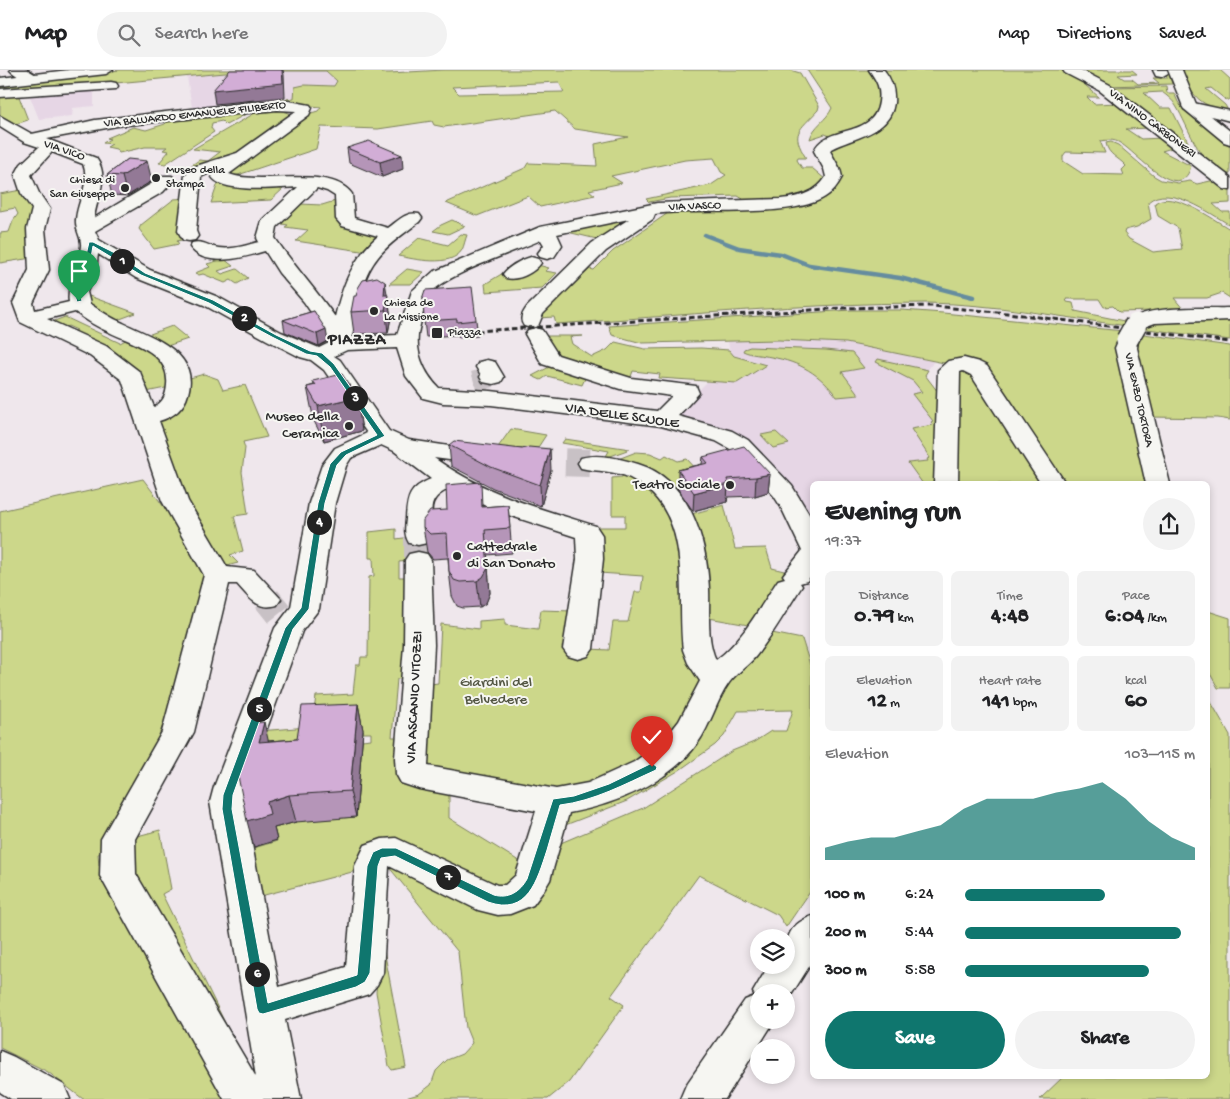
<!DOCTYPE html>
<html lang="en">
<head>
<meta charset="utf-8">
<style>
	:root { --surface:#fff; --page:#f2f2f2; --text:#202124; --muted:#757577; --line:#e0e0e0; --accent:#0f766e }
	body { margin:0; font-family:"Gochi Hand",sans-serif; background:var(--page); color:var(--text); height:100vh; display:flex; flex-direction:column; font-size:19px; white-space:nowrap }
	* { box-sizing:border-box; margin:0 }
	p { font-size:16px; color:var(--muted) }
	.icon { flex:none; width:28px; height:28px; fill:none; stroke:currentColor; stroke-width:2; stroke-linecap:round; stroke-linejoin:round }
	.map { position:relative; flex:1; overflow:hidden }
	.drawer { position:absolute; left:810px; top:411px; width:400px; height:598px; display:flex; flex-direction:column; background:var(--surface); border-radius:8px; box-shadow:0 2px 8px #0003 }
	.drawer>* { flex:none }
	.fabs { position:absolute; left:750px; top:859px; display:grid; gap:10px }
	.fabs a { display:grid; place-items:center; width:45px; height:45px; border-radius:50%; background:var(--surface); box-shadow:0 2px 8px #0003; font-size:25px }
	.pin { position:absolute; display:grid; place-items:center; width:42px; height:42px; color:#fff; margin:-51px -21px; border-radius:50% 50% 50% 0; rotate:-45deg; box-shadow:0 0 5px #0007 }
	.pin .icon { rotate:45deg }
	.km { position:absolute; width:25px; height:25px; margin:-12px; border-radius:50%; background:#222; color:#fff; font-size:14px; line-height:25px; text-align:center }
	.round { display:grid; place-items:center; flex:none; width:52px; height:52px; border-radius:26px; background:var(--page) }
	.headline { display:flex; align-items:center; justify-content:space-between; height:85px; padding:0 15px }
	h1 { font-size:28px; font-weight:700; line-height:38px }
	.stats { display:grid; grid-template-columns:repeat(3,1fr); gap:8px; height:85px; padding:5px 15px }
	.stats div { display:grid; align-content:center; border-radius:8px; background:var(--page); text-align:center }
	.stats b { font-size:21px; font-weight:700 }
	.stats small { font-size:14px; font-weight:400 }
	.stats p { font-size:14px }
	.chart { height:140px; padding:10px 15px }
	.chart p { display:flex; justify-content:space-between }
	.chart svg { width:100%; height:90px; margin-top:5px; fill:var(--accent); opacity:.7 }
	.primary-button { display:flex; gap:10px; margin-top:auto; padding:10px 15px }
	.primary-button a { flex:1; height:58px; border-radius:30px; background:var(--accent); color:#fff; font-size:20px; font-weight:700; line-height:58px; text-align:center }
	.primary-button a+a { background:var(--page); color:var(--text) }
	ul { padding:0 15px; list-style:none; font-size:16px }
	li { display:grid; grid-template-columns:80px 60px 1fr; align-items:center; height:38px }
	li i { height:12px; border-radius:6px; background:var(--accent) }
	header { display:flex; align-items:center; gap:30px; box-sizing:border-box; height:70px; padding:0 25px; background:var(--surface); border-bottom:1px solid var(--line) }
	header strong { font-size:24px }
	nav { display:flex; gap:28px; margin-inline-start:auto; font-size:18px }
	.search { width:350px; height:45px; background:var(--page); display:flex; align-items:center; gap:12px; box-sizing:border-box; padding:0 18px; border-radius:28px; color:var(--muted); font-size:19px }
	.map>svg:first-child { display:block }
	.built { fill:#e6d6e5 }
	.green { fill:#ccd78a; stroke:#7c815a; fill-rule:evenodd }
	.lines { fill:none; stroke-linecap:round; stroke-linejoin:round }
	.stream { stroke:#658c9f; stroke-width:4.5 }
	.minor-tunnel-far1 { stroke:#c8c1c5; stroke-width:21; stroke-dasharray:21 11; stroke-linecap:butt }
	.minor-tunnel { stroke:#c8c1c5; stroke-width:28; stroke-dasharray:28 14; stroke-linecap:butt }
	.minor-casing { stroke:#2b2b2b; stroke-width:3 }
	.major-casing { stroke:#2b2b2b; stroke-width:3 }
	.minor { fill:#f6f6f2; fill-rule:evenodd }
	.major { fill:#f6f6f2; fill-rule:evenodd }
	.rail { stroke:#2b2b2b; stroke-width:3; stroke-dasharray:5.5 3; stroke-linecap:butt }
	.minor-bridge-casing { stroke:#2b2b2b; stroke-width:24; stroke-linecap:butt }
	.minor-bridge { stroke:#f6f6f2; stroke-width:21 }
	.wall { fill:#b595b8; stroke:#2b2b2b }
	.shaded-wall { fill:#937996; stroke:#2b2b2b }
	.building { fill:#d2add6; stroke:#2b2b2b }
	.route { fill:#0f766e; stroke:#fff }
	.poi-dot { fill:#2b2b2b; stroke:#f6f6f2; stroke-width:2 }
	.labels { text-anchor:middle; dominant-baseline:central; stroke-width:4; stroke-linejoin:round; paint-order:stroke }
	.far-street-label { font-size:12px; fill:#2b2b2b; stroke:#f6f6f2 }
	.far-poi-label { font-size:12px; fill:#2b2b2b; stroke:#f6f6f2; text-anchor:start }
	.street-label { font-size:15px; fill:#2b2b2b; stroke:#f6f6f2 }
	.poi-label { font-size:15px; fill:#2b2b2b; stroke:#f6f6f2; text-anchor:end }
	.park-label { font-size:15px; fill:#535643; stroke:#f6f6f2 }
	.far-district-label { font-size:16px; font-weight:bold; letter-spacing:1px; fill:#2b2b2b; stroke:#f6f6f2 }
</style>
</head>
<body>
<header>
<strong>Map</strong>
<div class="search"><svg class="icon" aria-label="search" viewBox="0 0 24 24"><circle cx="10" cy="10" r="6"/><path d="M15 15l6 6"/></svg>Search here</div>
<nav><a>Map</a><a>Directions</a><a>Saved</a></nav>
</header>
<div class="map">
<svg width="1230" height="1029" viewBox="0 0 1230 1029">
	<rect width="100%" height="100%" fill="#efe7ec"/>
	<filter id="ink" filterUnits="userSpaceOnUse"><feTurbulence type="fractalNoise" baseFrequency=".02" numOctaves="2"/><feDisplacementMap in="SourceGraphic" scale="10" xChannelSelector="R" yChannelSelector="G"/><feConvolveMatrix kernelMatrix="1 2 1 2 8 2 1 2 1" color-interpolation-filters="sRGB"/></filter>
	<g filter="url(#ink)">
		<path class="built" d="M247 1H326L337 11 334 16 304 15 295 27 192 38 187 7Z
			M94 19V36L73 38 72 46 39 49 29 24Z
			M779 270 846 273 934 291 925 304 938 322 936 414H812V459L804 442 750 378 671 348 708 311 737 313 765 296 756 291 734 286 730 283 728 271Z"/>
		<path class="green" d="M120 0H381L382 3H390L444 0H790L800 3 819 36 818 40C799 61 790 62 806 88H798L797 90 802 98H812L826 110C803 137 765 130 734 131L743 129 738 126 670 128 649 132 646 129 711 115 726 105 721 102 714 88 685 90 611 106 622 113 589 120 595 125 540 137 528 126 477 146 446 133 525 98 528 93 597 96 595 74 628 67 575 59 555 41 444 57 434 55 432 51 378 59 321 57 316 79 235 106H226L301 46 318 41 321 37 293 34 233 35 294 28 295 17 304 15 334 16 337 11 326 1H247L94 15 0 21V14ZM559 12 564 22 459 24 452 17Z
			M807 0H873L883 17 874 51 835 68 825 64 810 69C813 56 827 50 832 38Z
			M880 0H1065L1071 3 1099 27H1087L1094 34 1119 33 1150 58 1126 59 1141 69 1163 68 1175 77 1162 81 1191 96C1180 137 1134 80 1120 73 1114 69 1107 70 1100 71L1105 83 1066 82 1063 86V91L1083 104 1124 105 1122 100 1126 96C1118 87 1108 85 1106 73L1111 72 1118 75 1154 106 1161 110 1178 113 1190 111 1197 114 1215 110 1230 121V133L1213 134 1222 142H1230V155C1211 144 1169 113 1148 132L1151 149 1137 157 1125 160 1124 163 1129 169 1153 182 1182 179 1178 158 1158 146 1155 133C1172 119 1214 150 1230 159V228L1222 223 1207 228H1174L1184 240 1119 242 1113 236 1104 237 1099 229H1066L1067 232 1073 233 1075 241 1129 252 1127 256C1061 247 994 234 927 233 803 233 679 246 556 254L554 247 539 248 590 199 594 200 613 181 671 141 709 139 827 123V79L882 52Z
			M1076 0H1132L1137 4 1118 5 1124 9H1132L1138 14 1159 13 1153 8H1167L1166 0H1168L1172 14 1108 16Z
			M1181 0H1220L1230 9V30H1226L1211 18 1206 19 1225 35 1230 44C1199 33 1194 30 1181 0Z
			M1166 16 1167 23H1174L1178 32 1184 40 1230 76V104C1203 105 1188 55 1176 36 1173 30 1167 26 1162 22L1144 23 1160 38H1171L1192 80 1110 17Z
			M18 24 28 50 16 54 0 45V25Z
			M262 39H277L295 45C266 66 223 103 186 99L199 90 208 91 220 82 193 79Z
			M248 43 226 55 222 51 212 53 211 58 214 62 165 94 159 93 169 81 163 80 167 77H145L119 83 116 79 107 77 112 74 103 73 110 69 107 68 133 57 146 60 165 54 168 50Z
			M218 113 283 119 271 130 211 133Z
			M21 120 32 139 31 143 34 142 32 188 0 193V163L9 162 13 151 18 144 15 138 0 141V124Z
			M188 128 186 169 177 171 179 174 154 179 139 159 141 155 174 129Z
			M335 131 337 149 340 156 380 165 361 181 296 171 308 160 285 157 288 155 276 153 300 134 322 135Z
			M645 142 601 170 559 160Z
			M452 150 465 156 448 164 433 161 441 155Z
			M461 164 467 165C465 170 464 176 462 180 451 198 414 189 398 186L419 168 448 175Z
			M224 189 233 196 218 201 222 204 237 199 248 208 237 214 231 210 225 213 203 204 199 205 195 203 210 197 207 194Z
			M523 191 549 198 545 201 557 203 542 218 486 222 485 214Z
			M407 199 424 202 411 214H389Z
			M89 226 136 243 112 252 81 228Z
			M851 240H902L943 243 1123 261 1150 414H1063L984 298 953 291 944 293 846 273 779 270 642 273 612 265 609 256Z
			M65 247 120 273 131 267 160 281 175 316 146 322 71 263 77 260 68 256 62 259 49 253Z
			M1230 248V270L1140 258 1166 251Z
			M172 256 188 269 164 277 142 267Z
			M1137 263 1230 276V350L1218 348 1149 347 1133 273Z
			M542 266H583L570 267 572 274 592 287 607 280 615 272 645 279 701 278 729 280 734 286 766 295 737 313 659 308 660 304 633 301 629 312 555 287Z
			M750 277 826 280 852 283 864 298 842 302 859 325 837 327C820 304 800 292 771 287 762 285 751 285 743 281L744 279Z
			M878 289 928 300 925 305 938 322 936 414H923L908 393 928 391 927 389 930 388 911 359 933 355 931 352 933 351 912 324 922 322 913 311 876 292Z
			M555 294 587 304 582 315 547 306 541 310 532 306Z
			M958 301H971L1045 414H957Z
			M204 304 218 309 223 320 245 315 267 367 243 372 245 378 242 402 248 444 234 446 243 481 230 485 238 493 223 497 192 441 158 348 183 310Z
			M511 359 546 365 531 388 496 380Z
			M776 362 789 374 773 378 761 365Z
			M565 369 630 379 605 388 609 381 562 373Z
			M636 382 650 383 662 388 666 385 678 391 687 389 707 411 673 420 613 391Z
			M624 402 644 410 678 455 704 603 674 673 575 724 418 701 424 615 438 613 441 554 479 559V551L505 549V555L538 559 541 540 573 541 589 579 609 580 613 552H628L635 522H641L643 506 599 503 595 457H625V445H612V408L622 407Z
			M143 409 176 453 210 509 175 651 164 652 159 665H170L109 781 98 784 99 796 109 794 228 1029H83L48 1002 0 978V441Z
			M724 435 735 479 766 478 772 498 792 503 754 556 703 547 688 445Z
			M396 459V469L411 467 410 491 399 492V507H410L409 608 397 609 392 667H405L403 701 449 720V748L527 796 512 822 406 778 356 801 257 827 247 780 277 771 274 758 296 751 356 747 362 670 371 669V663H363V660L313 648 316 626 353 624 356 595H360L361 587H368L369 507 374 506 373 488H369V462Z
			M1208 541 1230 548V618H1218L1208 600Z
			M762 561 802 569 812 601V819L786 857 778 845 699 805 611 926 624 935 569 1012 548 1029H402L419 1024 431 1015 436 1001 447 990 462 984 472 973 466 958 458 882 388 796 386 788 496 838 554 778 563 772 643 738 732 681 754 672 771 661H786L793 640 738 641 724 666 715 675 678 701 627 731 555 759 561 738 630 715Z
			M1208 627 1230 665V1029H1040L1064 1006H1208Z
			M308 657 303 695 266 698 259 661Z
			M160 760 171 819 162 824 253 1010 261 1006 266 1029H259L126 802V769Z
			M382 869 406 997 392 1000 389 996 376 922Z"/>
		<g class="lines">
			<path class="stream" d="M705 165 739 178 781 184 809 195 900 208 973 227"/>
			<path class="minor-tunnel-far1" d="M474 312 491 307"/>
			<path class="minor-tunnel" d="M523 391 590 393
				M418 467V490
				M267 529 279 544"/>
			<g class="minor-casing">
				<path id="minor" d="M10 0H28L41 8 39 11C30 13 16 7 10 0Z
					M869 0H884C892 10 895 20 894 33 890 64 854 67 831 79L830 81 840 99 842 107C838 115 833 122 825 127 791 149 698 138 655 144L653 149 606 181 543 244 538 256 531 258 524 256C519 249 522 244 527 237L592 173 629 149 557 164 562 175 554 187 547 189 540 187 538 183 544 175 541 170C516 181 447 204 431 223 424 232 422 248 419 259 414 281 424 303 439 318L491 321 657 341 672 326 620 319 542 294 525 264 528 260 535 258 542 260 558 285 631 308 696 316 699 323 678 346 732 361 748 370 792 416 812 449V504L807 511 800 513 802 516C787 539 773 564 756 586 748 596 736 603 729 613 716 631 711 655 697 674 670 712 615 735 569 743L550 810 544 820 533 835 510 844 498 845 478 840 389 796 383 903 377 915 369 924 285 950 301 1029H224L100 806 101 769 162 662 204 505 162 431 122 310 90 286 20 252 13 233 29 200 27 159 32 139 21 123 15 105 21 94 39 77 24 72 0 57V46L32 64 95 50 253 32 289 31 310 35 312 38 309 45 229 104C260 116 331 94 352 124L354 148 388 158C398 151 406 141 419 144L422 148 419 152C405 163 389 173 378 187 360 209 357 240 352 267L397 265 412 221 433 202 540 157 657 133 781 129C799 127 816 123 826 107L824 99 814 81C825 54 874 69 879 32 881 18 877 11 869 0ZM277 40 296 41 237 83 193 97 185 105 178 161 183 170 189 171 195 170 198 166 196 161 201 107 212 102V107C223 124 279 118 298 117L262 151 257 168 259 172C246 175 233 180 219 178 209 177 203 170 192 173L190 177C205 199 245 187 265 181L279 203 304 232 331 272 319 278 281 262 218 227 150 200 99 170 95 161 163 122 174 110 172 106H160L151 114 94 148C97 126 110 107 96 88L47 69 117 56ZM52 82 83 94C91 114 77 131 76 150 75 160 82 168 81 176 79 194 66 216 69 232L35 240 33 233 49 200 45 159 50 139 39 123 31 105ZM317 118 327 121 335 126 336 149 342 156 378 166C353 188 342 216 335 247 316 220 294 196 275 168L277 157ZM98 184 136 208 204 235 267 270 300 287 311 290 324 300 367 363 335 378 322 395 309 433 291 537 275 558 214 717 210 732 256 1007 136 804 135 769 194 662 229 514H237C249 527 257 541 277 535L281 529 254 500 227 497 188 431 159 351C173 347 184 339 188 324 200 282 152 267 123 253 111 248 101 241 90 234L87 222 96 199ZM75 242C86 250 97 257 109 262 133 274 170 282 167 315 166 326 163 332 154 337L140 302 106 276 47 249ZM397 278 406 306 423 328 443 333 491 335 661 356 716 371 732 380 774 426 781 437 802 481 783 505 785 508 778 510C760 537 743 570 716 590 706 569 710 541 709 519 707 470 690 410 638 394 620 389 600 383 581 388L578 393 581 398C597 402 615 400 630 408 696 442 676 521 683 580L688 593 700 611 679 651 664 670 634 692 588 713 556 719 428 696 434 575 431 490 427 484 418 482 409 484 405 490 404 575 395 688 396 704 401 713 419 719 536 741 516 805 505 815H497L396 768 382 769 365 775 355 796 346 897 279 917 244 732 246 717 302 561 319 539 335 433 346 396 351 388 381 375 394 381 431 409C409 418 407 427 406 449 405 458 404 465 409 473L418 475 427 473C442 451 417 433 449 419L499 442 576 467 577 489 563 579 568 586 578 589 588 586 593 579 603 489 602 465 596 456C540 439 483 423 434 388L487 395 496 393 499 388 496 383 409 370 389 361 340 290 334 286 347 280Z
					M1153 0H1167L1168 3 1161 7 1156 6Z
					M111 12 116 13 118 16 116 19 0 27V19Z
					M1189 32 1230 41V51L1184 39 1182 36 1184 33Z
					M531 187 538 189 541 193C534 203 518 211 506 208L503 204C509 196 521 190 531 187Z
					M1230 238V250L1155 253 1136 260 1129 258 1126 254C1139 234 1206 239 1230 238Z
					M1127 264 1134 266 1138 270 1137 278 1170 414H1146L1115 278 1120 266Z
					M964 288 979 292 987 296 1066 414H1041L971 305 963 301 960 302 958 414H934L938 300 948 291Z
					M487 290 495 292 504 307 501 312 493 314 483 312 480 307 481 305 476 297 479 292Z
					M812 846V892L786 933V922H759V950H775L725 1029H680L686 1015 745 930 755 926 753 922 769 895H786C786 870 786 856 812 846Z
					M0 981 14 987 64 1015 70 1029H11L0 1022Z"/>
			</g>
			<g class="major-casing">
				<path id="major" d="M69 0H113L106 4 0 16V8Z
					M1063 0H1081L1110 15 1230 107V120L1224 119 1100 21 1065 3Z
					M1168 0H1182L1196 34 1230 61V74L1224 72 1184 39Z"/>
			</g>
			<use href="#minor" class="minor"/>
			<use href="#major" class="major"/>
			<path class="rail" d="M477 261 843 238 932 236 1007 243 1230 272"/>
			<g class="minor-bridge-casing">
				<path id="minor-bridge" d="M1127 270 1136 254"/>
			</g>
			<use href="#minor-bridge" class="minor-bridge"/>
		</g>
		<path class="wall" d="M347 78 403 99 382 107 349 93Z
			M128 89 152 111 127 126 112 125 107 105Z
			M387 225 391 247 388 263 354 264 351 242 356 226Z
			M423 226 476 250 478 266 459 268 458 265 426 267 424 251Z
			M314 241 328 271 319 276 285 262 283 250Z
			M313 311 357 327 362 361 324 371 314 351 307 317 314 315Z
			M449 375 522 379 551 400 541 436 493 418 451 396Z
			M703 387 770 404 768 422 755 426 728 427 727 432 693 441 678 419V400L702 394Z
			M508 435 512 483 487 485 490 523 486 533 480 537 463 538 457 536 452 526 449 501 448 488 433 489 427 482 423 457 483 437Z
			M358 634 363 660 356 747 296 752 274 758 277 770 254 777 268 671 297 669Z"/>
		<path class="shaded-wall" d="M282 0H283L284 5 285 27 215 34 213 20Z
			M402 85 403 99 382 107 380 92Z
			M147 91 152 111 127 126 122 106Z
			M385 212 391 247 388 263 384 225Z
			M326 260 328 271 319 276 317 264Z
			M357 327 362 361 324 371 318 336Z
			M550 379 551 400 541 436 540 415Z
			M770 404 768 422 755 426 756 407Z
			M728 414 727 432 693 441 694 423Z
			M487 485 490 523 486 533 480 537 477 511Z
			M358 634 363 660 356 747 350 721Z
			M264 652 270 678 259 672Z
			M289 725 296 752 274 758 277 770 254 777 247 751 267 732Z"/>
		<path class="building" d="M230 0H282L283 13 213 20Z
			M369 71 402 85 380 92 347 78Z
			M128 89 147 91 122 106 107 105Z
			M377 207 385 212 384 225H388L385 240 351 242 354 226H356L358 218 363 210Z
			M472 217 476 250 457 252V249L424 251 423 226 425 220Z
			M314 241 326 260 317 264 283 250Z
			M342 304 357 327 318 336 307 317 316 315 313 311Z
			M454 371 522 379 529 377 550 379 540 415 491 397 449 375Z
			M744 376 770 404 756 407 727 409 728 414 694 423 678 400 708 393 703 387Z
			M481 412 482 437 508 435 510 458 485 460 488 498 483 507 477 511 460 512 454 510 449 501 447 463 430 464 423 457V450L430 441 447 440 446 415Z
			M358 634 350 721 289 725 267 732 270 744 247 751 238 706 240 691 255 653 264 652 259 672 297 669 302 636Z"/>
	</g>
	<path class="route" d="M89 172H93L117 184 145 203 213 230 276 265 310 281 322 283 334 294 385 366 346 385 337 395 325 433 309 539 293 559 233 725 232 739 268 933 357 905 367 796 373 782 382 778H396L494 825C508 829 520 822 527 809L553 729 574 726 609 714 652 693 657 697 656 700C625 714 594 731 560 735 556 750 551 765 547 780 537 810 528 846 488 832L395 786 381 788 378 796 370 903 365 912 356 917 263 944 259 943 257 939 222 739 223 725 285 558 301 538 318 433 330 394 341 382 377 365 330 297 317 286 306 284 272 267 209 233 141 205 93 176 89 199 80 222 82 231 77 232 74 222 83 199Z"/>
	<g class="poi-dot">
		<circle cx="156" cy="108" r="5"/>
		<circle cx="125" cy="118" r="5"/>
		<circle cx="374" cy="241" r="5"/>
		<rect x="431" y="257" width="12" height="12" rx="2.5"/>
		<circle cx="349" cy="356" r="5"/>
		<circle cx="730" cy="415" r="5"/>
		<circle cx="457" cy="486" r="5"/>
	</g>
	<g class="labels">
		<g class="far-street-label">
			<text transform="translate(195 45) rotate(-6)">VIA BALUARDO EMANUELE FILIBERTO</text>
			<text transform="translate(1152 54) rotate(37)">VIA NINO CARBONERI</text>
			<text transform="translate(64 81) rotate(19)">VIA VICO</text>
			<text transform="translate(695 137) rotate(-2)">VIA VASCO</text>
			<text transform="translate(1138 330) rotate(77)">VIA ENZO TORTORA</text>
		</g>
		<g class="far-poi-label">
			<text x="166" y="101">Museo della<tspan x="166" dy="14">Stampa</tspan></text>
			<text x="115" y="111" text-anchor="end">Chiesa di<tspan x="115" dy="14">San Giuseppe</tspan></text>
			<text x="384" y="234">Chiesa de<tspan x="384" dy="14">La Missione</tspan></text>
			<text x="448" y="263">Piazza</text>
		</g>
		<g class="street-label">
			<text transform="translate(622 346) rotate(8)">VIA DELLE SCUOLE</text>
			<text transform="translate(415 627) rotate(-87)">VIA ASCANIO VITOZZI</text>
		</g>
		<g class="poi-label">
			<text x="339" y="347">Museo della<tspan x="339" dy="17">Ceramica</tspan></text>
			<text x="720" y="415">Teatro Sociale</text>
			<text x="467" y="477" text-anchor="start">Cattedrale<tspan x="467" dy="17">di San Donato</tspan></text>
		</g>
		<g class="park-label">
			<text x="496" y="613">Giardini del<tspan x="496" dy="17">Belvedere</tspan></text>
		</g>
		<g class="far-district-label">
			<text x="357" y="271">PIAZZA</text>
		</g>
	</g>
</svg>
<div class="fabs">
<a><svg class="icon" aria-label="layers" viewBox="0 0 24 24"><path d="M12 4l9 5-9 5-9-5zM3 14l9 5 9-5"/></svg></a>
<a>+</a>
<a>−</a>
</div>
<div class="pin" style="left:79px;top:231px;background:#1e9e55"><svg class="icon" aria-label="arrive" viewBox="0 0 24 24"><path d="M6 21V4h12l-3 4 3 4H6"/></svg></div>
<div class="pin" style="left:652px;top:697px;background:#d93025"><svg class="icon" aria-label="check" viewBox="0 0 24 24"><path d="M5 12l5 5 9-10"/></svg></div>
<b class="km" style="left:122px;top:191px">1</b>
<b class="km" style="left:244px;top:248px">2</b>
<b class="km" style="left:355px;top:328px">3</b>
<b class="km" style="left:319px;top:452px">4</b>
<b class="km" style="left:259px;top:639px">5</b>
<b class="km" style="left:257px;top:904px">6</b>
<b class="km" style="left:448px;top:807px">7</b>
<section class="drawer">
<div class="headline"><div><h1>Evening run</h1><p>19:37</p></div><a class="round"><svg class="icon" aria-label="share" viewBox="0 0 24 24"><path d="M12 15V3M7 8l5-5 5 5M5 13v7h14v-7"/></svg></a></div>
<div class="stats">
<div><p>Distance</p><b>0.79<small> km</small></b></div>
<div><p>Time</p><b>4:48</b></div>
<div><p>Pace</p><b>6:04<small> /km</small></b></div>
</div>
<div class="stats">
<div><p>Elevation</p><b>12<small> m</small></b></div>
<div><p>Heart rate</p><b>141<small> bpm</small></b></div>
<div><p>kcal</p><b>60</b></div>
</div>
<div class="chart"><p><span>Elevation</span>103–115 m</p>
<svg viewBox="0 0 160 44" preserveAspectRatio="none"><path d="M0 44V38L10 35L20 33L30 33L40 30L50 27L60 19L70 14L80 14L90 14L100 11L110 9L120 6L130 14L140 25L150 33L160 38V44z"/></svg>
</div>
<ul>
<li><b>100 m</b>6:24<i style="width:61%"></i></li>
<li><b>200 m</b>5:44<i style="width:94%"></i></li>
<li><b>300 m</b>5:58<i style="width:80%"></i></li>
</ul>
<div class="primary-button"><a>Save</a><a>Share</a></div>
</section>
</div>
</body>
</html>
